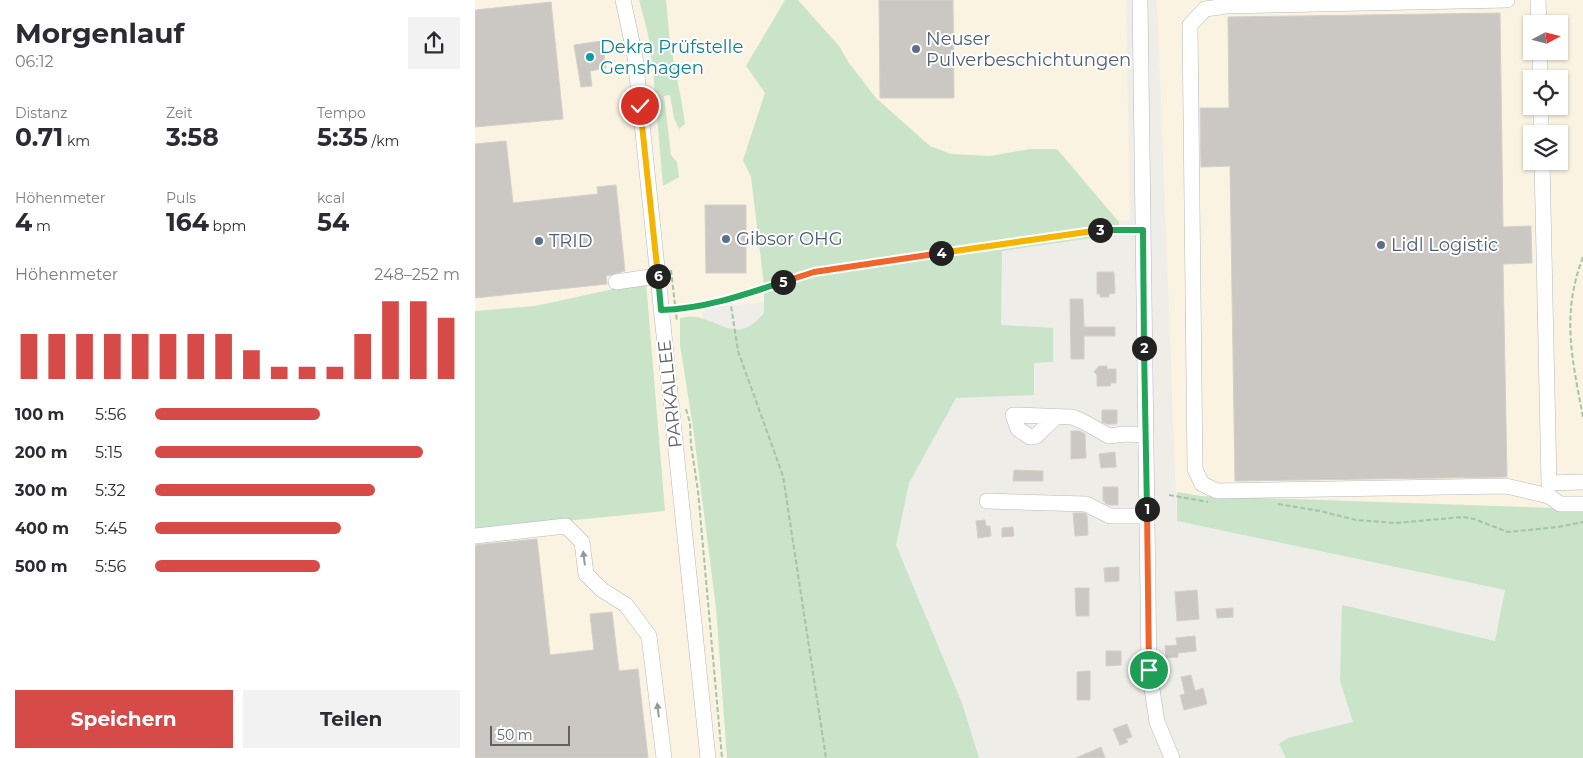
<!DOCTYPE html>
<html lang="de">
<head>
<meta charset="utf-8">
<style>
	:root { --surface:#fff; --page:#f2f2f3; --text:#2b2b33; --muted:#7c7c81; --accent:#d64b48 }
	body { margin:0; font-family:Montserrat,sans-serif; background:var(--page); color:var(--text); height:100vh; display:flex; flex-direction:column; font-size:19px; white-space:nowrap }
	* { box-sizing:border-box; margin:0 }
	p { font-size:16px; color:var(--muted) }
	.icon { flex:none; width:28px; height:28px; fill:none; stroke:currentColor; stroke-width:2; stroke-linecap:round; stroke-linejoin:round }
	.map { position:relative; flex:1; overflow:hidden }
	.drawer { display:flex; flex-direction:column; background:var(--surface); width:475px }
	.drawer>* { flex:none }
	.needle { width:32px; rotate:83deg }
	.buttons { position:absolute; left:1048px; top:15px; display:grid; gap:10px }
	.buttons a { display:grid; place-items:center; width:45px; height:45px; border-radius:0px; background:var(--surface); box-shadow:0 1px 4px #0004; font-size:25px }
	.scale { position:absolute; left:15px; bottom:12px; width:80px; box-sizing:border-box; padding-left:5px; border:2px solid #5f6366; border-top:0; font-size:14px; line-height:18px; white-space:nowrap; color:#5f6366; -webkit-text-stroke:4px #fff; paint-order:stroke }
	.pin { position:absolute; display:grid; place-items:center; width:42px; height:42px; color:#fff; margin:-21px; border:2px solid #fff; border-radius:50%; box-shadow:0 1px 5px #0007 }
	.km { position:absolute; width:25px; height:25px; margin:-12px; border-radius:50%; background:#222; color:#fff; font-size:14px; line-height:25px; text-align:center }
	.round { display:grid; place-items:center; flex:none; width:52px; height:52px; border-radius:0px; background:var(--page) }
	.headline { display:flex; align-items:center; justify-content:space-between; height:85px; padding:0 15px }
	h1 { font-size:28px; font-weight:700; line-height:38px }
	.stats { display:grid; grid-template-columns:repeat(3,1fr); gap:8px; height:85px; padding:5px 15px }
	.stats div { display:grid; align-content:center }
	.stats b { font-size:25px; font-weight:700 }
	.stats small { font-size:14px; font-weight:400 }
	.stats p { font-size:14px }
	.chart { height:140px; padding:10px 15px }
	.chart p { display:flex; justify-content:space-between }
	.chart svg { width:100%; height:90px; margin-top:5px; stroke:var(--accent); stroke-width:6 }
	.button { display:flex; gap:10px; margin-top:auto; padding:10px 15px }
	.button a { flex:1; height:58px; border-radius:0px; background:var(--accent); color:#fff; font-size:20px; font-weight:700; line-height:58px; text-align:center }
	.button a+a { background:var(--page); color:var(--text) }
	ul { padding:0 15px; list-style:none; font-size:16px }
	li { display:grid; grid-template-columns:80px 60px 1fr; align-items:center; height:38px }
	li i { height:12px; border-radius:6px; background:var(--accent) }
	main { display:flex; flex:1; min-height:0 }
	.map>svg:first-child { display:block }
	.commercial { fill:#faf3e2; fill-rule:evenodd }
	.green { fill:#c9e4c8 }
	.building { fill:#cbc8c4; stroke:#d4cfc7 }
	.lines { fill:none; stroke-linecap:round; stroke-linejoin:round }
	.minor-casing { stroke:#b5b8bb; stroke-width:16 }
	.path { stroke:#a2c4aa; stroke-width:2; stroke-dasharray:5 2.5; stroke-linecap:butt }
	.minor { stroke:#fff; stroke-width:15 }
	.oneway { fill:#979a9c }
	.split-1-casing { stroke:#fff; stroke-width:10 }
	.split-2-casing { stroke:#fff; stroke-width:10 }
	.split-3-casing { stroke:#fff; stroke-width:10 }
	.split-4-casing { stroke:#fff; stroke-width:10 }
	.split-5-casing { stroke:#fff; stroke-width:10 }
	.split-6-casing { stroke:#fff; stroke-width:10 }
	.split-7-casing { stroke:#fff; stroke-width:10 }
	.split-1 { stroke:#f0652b; stroke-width:6 }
	.split-2 { stroke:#22a559; stroke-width:6 }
	.split-3 { stroke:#22a559; stroke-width:6 }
	.split-4 { stroke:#f5b400; stroke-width:6 }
	.split-5 { stroke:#f0652b; stroke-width:6 }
	.split-6 { stroke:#22a559; stroke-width:6 }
	.split-7 { stroke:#f5b400; stroke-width:6 }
	.service-dot { fill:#5c6f8a; stroke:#fff; stroke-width:2 }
	.culture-dot { fill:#0f9aa8; stroke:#fff; stroke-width:2 }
	.labels { text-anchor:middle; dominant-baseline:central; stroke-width:4; stroke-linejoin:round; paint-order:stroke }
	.service-label { font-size:18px; fill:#4e5e75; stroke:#fff; text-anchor:start }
	.culture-label { font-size:18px; fill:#0d838f; stroke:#fff; text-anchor:start }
	.street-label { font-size:18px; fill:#5f6366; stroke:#fff }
</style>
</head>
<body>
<main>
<section class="drawer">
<div class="headline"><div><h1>Morgenlauf</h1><p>06:12</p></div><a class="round"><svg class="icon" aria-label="share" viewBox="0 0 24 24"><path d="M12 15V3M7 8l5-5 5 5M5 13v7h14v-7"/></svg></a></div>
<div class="stats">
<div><p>Distanz</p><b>0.71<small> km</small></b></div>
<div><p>Zeit</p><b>3:58</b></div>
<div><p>Tempo</p><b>5:35<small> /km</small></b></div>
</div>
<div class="stats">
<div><p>Höhenmeter</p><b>4<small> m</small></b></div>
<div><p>Puls</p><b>164<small> bpm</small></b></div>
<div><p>kcal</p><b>54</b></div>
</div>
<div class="chart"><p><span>Höhenmeter</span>248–252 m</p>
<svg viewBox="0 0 160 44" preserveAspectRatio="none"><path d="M5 44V22M15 44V22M25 44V22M35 44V22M45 44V22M55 44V22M65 44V22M75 44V22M85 44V30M95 44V38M105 44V38M115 44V38M125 44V22M135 44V6M145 44V6M155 44V14"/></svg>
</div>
<ul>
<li><b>100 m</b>5:56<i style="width:54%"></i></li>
<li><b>200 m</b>5:15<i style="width:88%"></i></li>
<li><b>300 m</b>5:32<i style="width:72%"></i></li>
<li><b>400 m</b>5:45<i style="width:61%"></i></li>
<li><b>500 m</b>5:56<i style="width:54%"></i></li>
</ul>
<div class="button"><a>Speichern</a><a>Teilen</a></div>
</section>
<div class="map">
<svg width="1108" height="758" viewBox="0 0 1108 758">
	<rect width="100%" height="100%" fill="#efede8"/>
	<path class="commercial" d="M0 0H651L655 220 621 222 295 302 227 308 269 758H0Z
		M682 0H1108V758L1030 590 702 521ZM1056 24H1084V51H1056ZM1056 79H1084V106H1056ZM1056 134H1084V161H1056Z"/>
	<path class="green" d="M164 0H191C193 16 193 31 196 47 200 73 207 98 210 124L204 129 199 118 195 95 189 96 196 155 202 162 204 177 188 186 178 70 173 34Z
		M310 0H323L364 46 374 63 401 98 455 146 476 154 515 156 555 149H582L644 222V234L527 251 526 325 578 328V362L559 363V395L481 398 434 483 421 545 487 703 504 758H252L241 608 218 427 205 345V318C212 317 219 316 225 318 254 326 264 342 289 313V285L276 177 268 160 290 93 271 66Z
		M171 282 190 511 0 530V311L60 306Z
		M702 492 726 496 1108 509V758H811L804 744 813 738 878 722 865 681 867 605 1020 641 1030 590 702 521Z"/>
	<path class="building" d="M404 0H478L479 98H405Z
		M76 2 88 119 0 127V10Z
		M1025 13 1028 227 1056 226 1057 263 1028 264 1032 477 760 481 755 166 726 167 725 108H754L753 17Z
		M127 41 131 68 115 71 117 86 106 87 99 45Z
		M31 141 38 203 123 194 122 187 141 185 150 271 131 276 132 284 0 298V144Z
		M230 205H271V273H231Z
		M622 272H639L640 293 634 294V297H625V294H622Z
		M595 299H608L609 327H640V336H609V359H596Z
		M624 366H632V369H641V383H636L635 386H622V375L619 372Z
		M627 410H642V424H632L627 422Z
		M596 431H605L610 434 611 458 596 459Z
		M640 452 641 467 626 468 624 454Z
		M539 470 568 471V481H538Z
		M628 487H643V505H634L630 503V501H628Z
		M598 513H609L612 515 613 535 600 536Z
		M510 520 511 526H515L516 536 503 538 501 521Z
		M538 527 539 536 527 537V528Z
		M62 539 75 655 119 650 115 614 137 612 144 671 163 669 173 758H0V545Z
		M644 567V581L630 582 629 568Z
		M600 588H614V616H601Z
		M722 590 724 619 702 621 700 592Z
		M758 608V617L742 618 741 609Z
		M720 636 721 651 703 653V657L691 658 690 646 702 645 701 638Z
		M631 651H646V665L631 666Z
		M615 671V700H602V672Z
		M716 675 720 691 728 688 732 704 709 710 705 695 710 694 706 677Z
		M652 724 657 737 651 739 653 742 645 745 638 729Z
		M626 747 630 758H601Z"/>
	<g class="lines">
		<g class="minor-casing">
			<path id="minor" d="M148 0 160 56 233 758
				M665 0 674 669 682 722 697 758
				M1032 0 752 6 730 9 715 25 720 469 727 484 742 491 1031 486 1074 496 1085 504H1108
				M1063 0 1064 24
				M1065 51V79
				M1066 106V134
				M1067 161 1074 483 1108 482
				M141 282 182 276
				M582 416 561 436 555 437 543 429 538 415 597 417 607 421 634 436 650 434 671 435
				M512 501 611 504 635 516H672
				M0 536 91 526 107 542 111 574 127 590 151 605 174 636 189 758"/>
		</g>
		<path class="path" d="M1108 257C1086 315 1097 358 1108 417
			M196 270 202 322
			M255 299 263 351 308 476 351 758
			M201 310 255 299 339 272 624 230H655
			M211 409 215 423 216 445 223 491 247 758
			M694 495 733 502
			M803 504 845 511 881 520 920 523 988 517 999 519 1033 532 1083 527 1108 522"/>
		<use href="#minor" class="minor"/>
	</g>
	<defs><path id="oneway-solid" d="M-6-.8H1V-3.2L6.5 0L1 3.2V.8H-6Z" transform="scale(1.25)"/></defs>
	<g class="oneway">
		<use href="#oneway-solid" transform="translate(109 558) rotate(-97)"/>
		<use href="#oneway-solid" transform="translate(183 710) rotate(-97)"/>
	</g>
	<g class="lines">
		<g class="split-1-casing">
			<path id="split-1" d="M672 509 674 670"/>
		</g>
		<g class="split-2-casing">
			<path id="split-2" d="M669 348 672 509"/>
		</g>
		<g class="split-3-casing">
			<path id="split-3" d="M625 230H668L669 348"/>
		</g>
		<g class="split-4-casing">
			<path id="split-4" d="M466 253 625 230"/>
		</g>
		<g class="split-5-casing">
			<path id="split-5" d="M308 282 339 272 466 253"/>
		</g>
		<g class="split-6-casing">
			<path id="split-6" d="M183 276 186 310C228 309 269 295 308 282"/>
		</g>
		<g class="split-7-casing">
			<path id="split-7" d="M165 106 183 276"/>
		</g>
		<use href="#split-1" class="split-1"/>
		<use href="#split-2" class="split-2"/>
		<use href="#split-3" class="split-3"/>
		<use href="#split-4" class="split-4"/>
		<use href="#split-5" class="split-5"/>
		<use href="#split-6" class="split-6"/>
		<use href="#split-7" class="split-7"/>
	</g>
	<g class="service-dot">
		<circle cx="441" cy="49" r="5"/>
		<circle cx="251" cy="239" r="5"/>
		<circle cx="64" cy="241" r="5"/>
		<circle cx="906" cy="245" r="5"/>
	</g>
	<circle class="culture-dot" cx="115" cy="57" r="5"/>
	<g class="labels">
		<g class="service-label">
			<text x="451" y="39">Neuser<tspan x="451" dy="21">Pulverbeschichtungen</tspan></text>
			<text x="261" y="239">Gibsor OHG</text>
			<text x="74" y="241">TRID</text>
			<text x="916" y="245">Lidl Logistic</text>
		</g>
		<g class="culture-label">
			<text x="125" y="47">Dekra Prüfstelle<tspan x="125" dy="21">Genshagen</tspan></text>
		</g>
		<g class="street-label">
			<text transform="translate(195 394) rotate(-96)">PARKALLEE</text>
		</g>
	</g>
</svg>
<div class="buttons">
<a><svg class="needle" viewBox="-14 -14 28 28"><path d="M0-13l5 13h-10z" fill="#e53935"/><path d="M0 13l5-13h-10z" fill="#7c7c81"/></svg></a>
<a><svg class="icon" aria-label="locate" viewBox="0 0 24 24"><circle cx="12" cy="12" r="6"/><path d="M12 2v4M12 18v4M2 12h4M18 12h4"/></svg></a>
<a><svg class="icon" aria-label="layers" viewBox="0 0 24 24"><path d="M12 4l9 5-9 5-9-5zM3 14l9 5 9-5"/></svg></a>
</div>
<div class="scale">50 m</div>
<div class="pin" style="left:674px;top:670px;background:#1e9e55"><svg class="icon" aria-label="arrive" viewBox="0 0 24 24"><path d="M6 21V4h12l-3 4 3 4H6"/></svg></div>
<div class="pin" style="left:165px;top:106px;background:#d93025"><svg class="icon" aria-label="check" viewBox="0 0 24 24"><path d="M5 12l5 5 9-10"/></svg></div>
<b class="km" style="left:672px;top:509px">1</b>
<b class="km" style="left:669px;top:348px">2</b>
<b class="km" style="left:625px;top:230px">3</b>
<b class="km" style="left:466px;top:253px">4</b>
<b class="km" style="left:308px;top:282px">5</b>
<b class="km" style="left:183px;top:276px">6</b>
</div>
</main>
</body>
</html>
